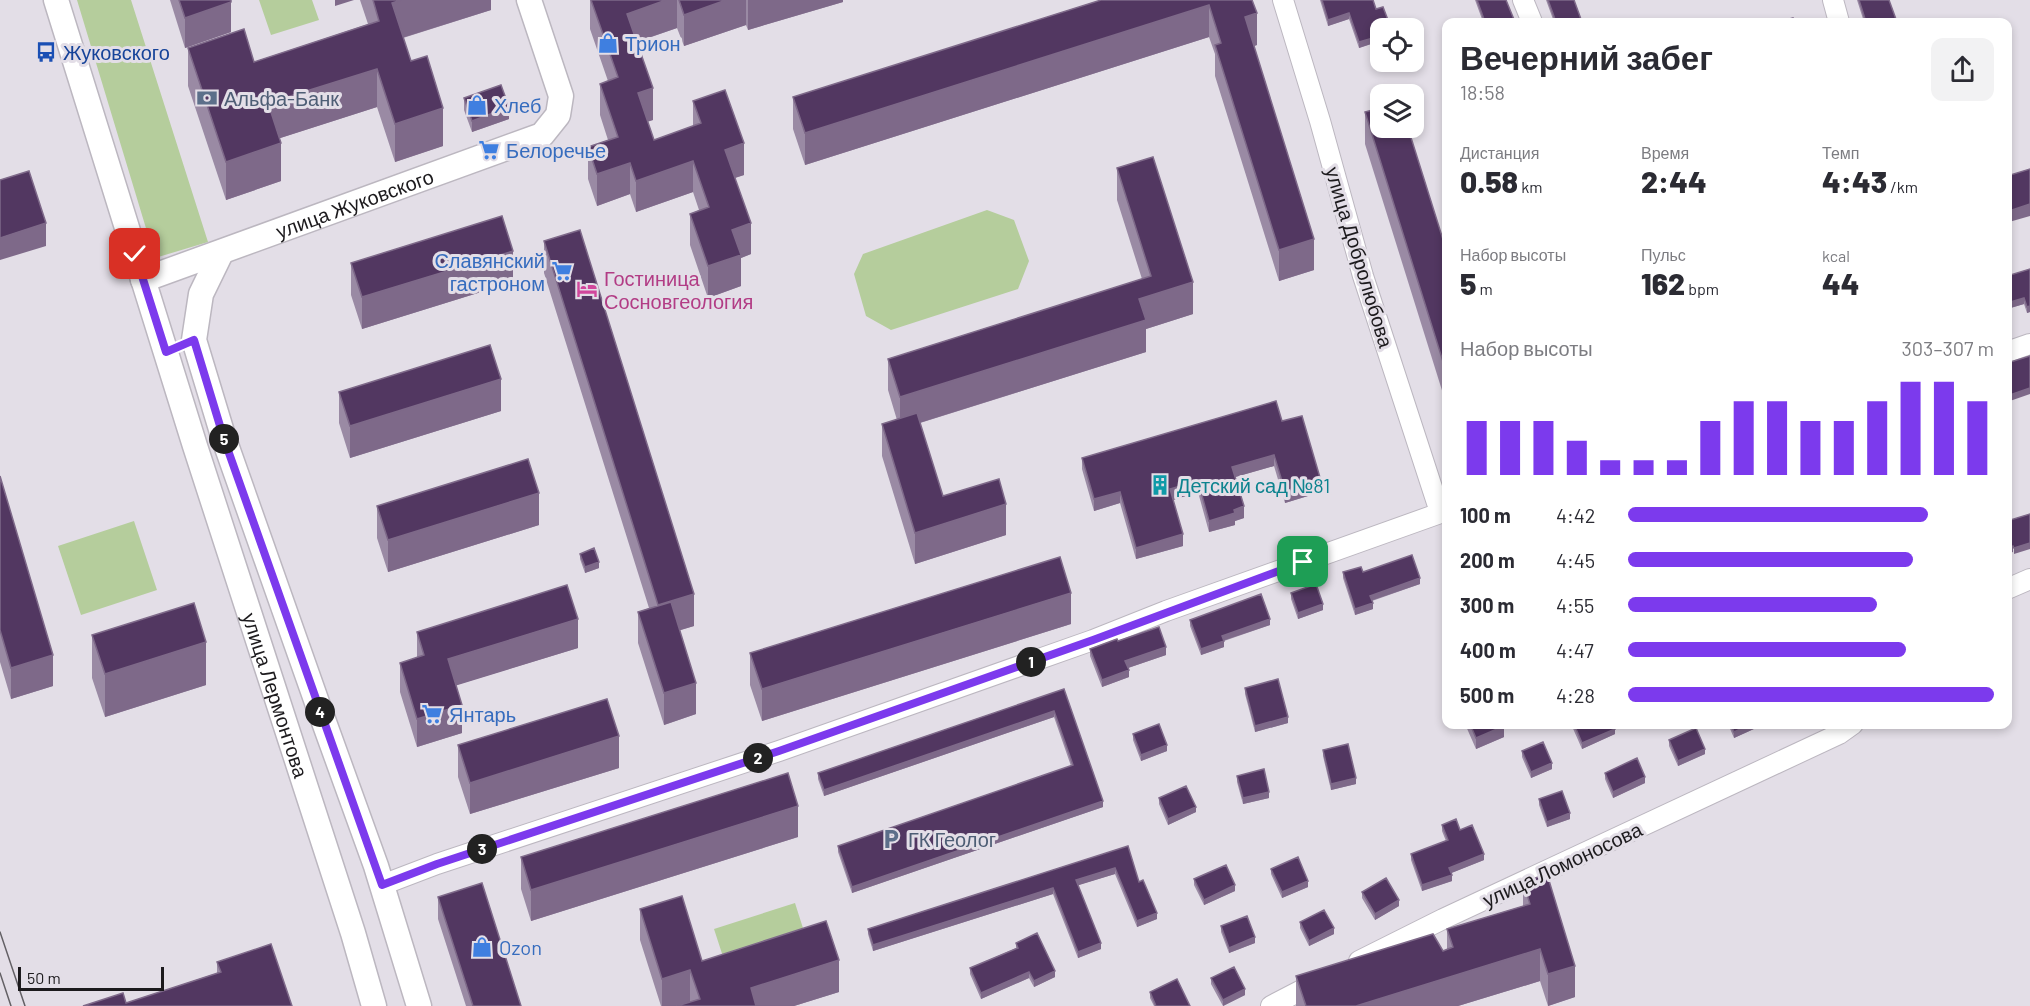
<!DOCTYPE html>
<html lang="ru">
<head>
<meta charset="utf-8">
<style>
	:root { --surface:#fff; --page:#f2f2f3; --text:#2b2b33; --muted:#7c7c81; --accent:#7c3aed }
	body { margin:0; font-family:Barlow,sans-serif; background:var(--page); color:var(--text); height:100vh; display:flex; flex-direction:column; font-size:22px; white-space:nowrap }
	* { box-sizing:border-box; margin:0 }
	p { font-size:20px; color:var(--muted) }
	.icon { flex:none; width:33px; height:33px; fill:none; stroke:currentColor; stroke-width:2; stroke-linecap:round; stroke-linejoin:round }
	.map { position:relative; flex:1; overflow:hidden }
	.sheet { position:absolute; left:1442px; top:18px; width:570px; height:711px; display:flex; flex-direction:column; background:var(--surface); border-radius:12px; box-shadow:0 3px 9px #0003 }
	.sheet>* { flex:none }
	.controls { position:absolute; left:1370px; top:18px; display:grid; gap:12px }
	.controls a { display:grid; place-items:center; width:54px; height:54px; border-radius:12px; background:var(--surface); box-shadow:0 3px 9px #0003; font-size:30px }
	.scale { position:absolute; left:18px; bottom:15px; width:146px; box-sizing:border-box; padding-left:6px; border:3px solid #1c1a1d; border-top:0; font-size:16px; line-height:21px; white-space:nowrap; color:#1c1a1d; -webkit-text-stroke:4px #e3dee7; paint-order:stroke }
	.pin { position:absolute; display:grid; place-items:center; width:51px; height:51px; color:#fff; margin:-26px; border-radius:12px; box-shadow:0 3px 9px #0006 }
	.km { position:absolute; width:30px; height:30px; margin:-15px; border-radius:50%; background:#222; color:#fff; font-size:16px; line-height:30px; text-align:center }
	.round { display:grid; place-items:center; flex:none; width:63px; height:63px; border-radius:12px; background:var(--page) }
	.head { display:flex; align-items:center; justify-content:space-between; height:102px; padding:0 18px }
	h1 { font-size:33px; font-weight:800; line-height:45px }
	.metrics { display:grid; grid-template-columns:repeat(3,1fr); gap:9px; height:102px; padding:6px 18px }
	.metrics div { display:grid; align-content:center }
	.metrics b { font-size:30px; font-weight:800 }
	.metrics small { font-size:16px; font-weight:400 }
	.metrics p { font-size:16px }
	.chart { height:168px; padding:12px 18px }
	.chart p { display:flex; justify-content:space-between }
	.chart svg { width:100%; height:108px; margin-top:6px; stroke:var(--accent); stroke-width:6 }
	ul { padding:0 18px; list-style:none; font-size:20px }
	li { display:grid; grid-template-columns:96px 72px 1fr; align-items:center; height:45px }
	li i { height:15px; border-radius:8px; background:var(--accent) }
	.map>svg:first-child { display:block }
	.green { fill:#b5cd9c }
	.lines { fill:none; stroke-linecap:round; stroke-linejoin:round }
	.minor-casing { stroke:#bcb7c0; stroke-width:22 }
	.major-casing { stroke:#bcb7c0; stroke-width:27 }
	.minor { stroke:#fff; stroke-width:20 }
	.major { stroke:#fff; stroke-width:24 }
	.tram { stroke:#636065; stroke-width:1.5 }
	.wall { fill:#9a8aa4 }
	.shaded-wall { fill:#7e6989 }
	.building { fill:#523761; stroke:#7e6989; stroke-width:1.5 }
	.route-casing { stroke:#fff; stroke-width:12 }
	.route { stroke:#7c3aed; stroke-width:8 }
	.labels { text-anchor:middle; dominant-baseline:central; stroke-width:6; stroke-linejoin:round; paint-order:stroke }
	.shop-label { font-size:20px; fill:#366cbe; stroke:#e3dee7; text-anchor:start }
	.transit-label { font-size:20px; fill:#164399; stroke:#e3dee7; text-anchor:start }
	.service-label { font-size:20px; fill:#4e5e75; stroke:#e3dee7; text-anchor:start }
	.street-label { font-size:20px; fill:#1c1a1d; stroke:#e3dee7 }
	.hotel-label { font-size:20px; fill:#b23c85; stroke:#e3dee7; text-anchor:start }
	.culture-label { font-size:20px; fill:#0d838f; stroke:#e3dee7; text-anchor:start }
</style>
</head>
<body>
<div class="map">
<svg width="2030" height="1006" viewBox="0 0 2030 1006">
	<rect width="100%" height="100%" fill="#e3dee7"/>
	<path class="green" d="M77 0H131L208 242 155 258Z
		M259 0H312L319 20 271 35Z
		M987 210 1014 220 1029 261 1018 289 891 330 866 316 854 274 863 254Z
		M134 521 157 590 81 615 58 546Z
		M795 903 809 947 728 972 714 929Z"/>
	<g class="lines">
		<g class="minor-casing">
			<path id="minor" d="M1283 0 1320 121 1363 276 1440 512
				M1523 0 1532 22
				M1833 0 1839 22
				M2007 352 2030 344
				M2007 589 2030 579
				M382 885 437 864 779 751 1093 640 1166 611 1446 511
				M1359 961 1443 919 1839 734 1853 724
				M1271 1006 1319 981"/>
		</g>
		<g class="major-casing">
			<g id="major">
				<path id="s1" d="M56 0 195 446 353 933 374 1006"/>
				<path d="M221 253 201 294 194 340 224 439 320 711 376 866 419 1006"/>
				<path id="s2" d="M143 280 542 135 558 115 561 96 529 0"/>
			</g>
		</g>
		<use href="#minor" class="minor"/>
		<use href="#major" class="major"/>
		<path class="tram" d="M0 932 25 1006
			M0 973 11 1006"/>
	</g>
	<path class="wall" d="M170 0H231V32L185 48Z
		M360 0H491V10L403 38 411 61 443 146 395 162 377 107 280 138 281 181 226 200 188 86V48L254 62 368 24Z
		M590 0H843V2L748 30 746 25 684 46 677 28 637 42 653 120 647 121 654 140 693 126V101L744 175 735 178 751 254 741 258V286L708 298 690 245V214L699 210 693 192 636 212 630 194 597 206 588 179V147L608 140 600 115V84L608 81 590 29Z
		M1101 0H1252L1257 45 1254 46 1314 270 1279 281 1215 76V54L1209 37 805 165 793 129V97Z
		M1320 0H1373L1380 28V41L1359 48 1349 19 1328 26Z
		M1475 0H1506L1515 22H1483Z
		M1546 0H1574L1582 22H1554Z
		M1857 0H1889L1897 22H1864Z
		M464 98 509 119 472 132 464 110Z
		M1365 112 1446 249V399L1445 400 1365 144Z
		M1117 168 1193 314 1146 329V352L920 423 943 496 1006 535 915 564 882 456V424L897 420 888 390V359L1142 279 1117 200Z
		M2030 169 2009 222 2007 216V176Z
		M544 241 694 626 680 630 696 714 664 725 638 643V612L649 608 544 273Z
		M351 263 513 282 362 329 351 295Z
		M2030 269V312L2027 313 2024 304 2007 309Z
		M339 392 501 411 350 458 339 423Z
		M1282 421 1321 492 1285 503 1274 466 1235 477 1244 518 1235 521V525L1209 532 1198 492 1173 500 1183 546 1136 559 1120 503 1094 511 1082 469V458Z
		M0 476 53 686 11 699 0 662Z
		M377 506 539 525 388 572 377 538Z
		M580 554 599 568 585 573 580 559Z
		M1343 572H1363L1420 584 1372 601 1373 609 1355 615 1343 578Z
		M1291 593 1323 610 1298 619 1291 599Z
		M1190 620 1270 625 1224 641V647L1201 655 1190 626Z
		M1071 624 762 721 750 685V653Z
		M417 632 578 648 456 685 462 733 417 747 400 692V663L417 658Z
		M92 635 206 685 105 717 92 678Z
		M1118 641 1166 655 1128 668 1129 677 1102 687 1090 656V649Z
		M1245 688 1288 723 1255 732 1245 694Z
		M1064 689 1103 807 852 893 838 852V846L1071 766 1054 717 824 796 818 779V773Z
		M1465 724H1504V737L1476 749Z
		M1571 724H1613L1615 734 1582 749Z
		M1728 724H1756V728L1734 738Z
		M1133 734 1167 751 1141 761 1133 740Z
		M1669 740 1705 754 1678 766 1669 746Z
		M458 745 619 768 470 814 458 777Z
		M1323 750 1356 784 1331 790 1323 756Z
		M1522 751 1552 769 1531 778 1522 757Z
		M1605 773 1645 783 1613 798 1605 779Z
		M1237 776 1269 798 1243 804 1237 782Z
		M1159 798 1196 812 1168 825 1159 804Z
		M1539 799 1570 819 1547 827 1539 805Z
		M1442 825 1460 830 1484 860 1451 873 1452 881 1422 891 1411 860V854L1446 841 1442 831Z
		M798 837 531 921 521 889V857Z
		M1128 846 1139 882 1157 919 1137 927 1115 874 1078 885 1101 949 1078 958 1053 894 873 951 868 934V929Z
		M1271 869 1308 887 1282 898 1271 874Z
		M1194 879 1235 891 1204 905 1194 885Z
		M1523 882 1575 997 1548 1006 1540 981 1458 1006H1296V976L1443 951 1447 950V929L1523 906Z
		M1362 892 1399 906 1375 920 1362 898Z
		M438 897 521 1006H466L438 919Z
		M640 909 702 961 839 992 794 1006H661L640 940Z
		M1300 922 1334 934 1309 946 1300 928Z
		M1221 926 1255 943 1229 953 1221 932Z
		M1016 943 1055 977 1034 987 1029 978 981 999 970 974V968L1016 948Z
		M217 962 292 1006 126 1003 217 973Z
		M1211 978 1245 995 1223 1006 1211 984Z
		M1150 992 1190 1006H1154L1150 998Z"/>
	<path class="shaded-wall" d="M335 0H354L335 6Z
		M401 0H491V10L392 41V3Z
		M666 0H677V28L627 45V14Z
		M726 0H746V25L684 46V15Z
		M748 0H843V2L748 30Z
		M231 2V32L185 48V18Z
		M1209 5V37L805 165V133Z
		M1257 13V45L1245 49V17Z
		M1349 13V19L1328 26V20Z
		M1380 36V41L1359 48V42Z
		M377 69V107L268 142V103Z
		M653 88V120L638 125V93Z
		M509 107V119L472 132V121Z
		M443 108V146L395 162V124Z
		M281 143V181L226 200V162Z
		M744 143V175L725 181V150Z
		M693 161V192L636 212V181Z
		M630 163V194L597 206V174Z
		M2030 204V216L2009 222V211Z
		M46 223V246L0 260V238Z
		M751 223V254L741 258V286L708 298V266L732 230Z
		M1314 239V270L1279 281V250Z
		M513 251V282L362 329V297Z
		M1193 282V314L1146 329V352L900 429V397L1139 299Z
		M2024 298V304L2007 309V303Z
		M2030 306V312L2027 313V307Z
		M1445 368H1446V399L1445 400Z
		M501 379V411L350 458V426Z
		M2030 388V394L2007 402V396Z
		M1274 455V466L1232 478V467Z
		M1198 481V492L1170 501V489Z
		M1321 481V492L1285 503V491Z
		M1120 492V503L1094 511V499Z
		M539 493V525L388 572V540Z
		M1006 504V535L915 564V533Z
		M1244 506V518L1235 521V525L1209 532V521Z
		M1183 534V546L1136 559V548Z
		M2030 543V549L2014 554V548Z
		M2013 546V552L2007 554V549Z
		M599 562V568L585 573V567Z
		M1420 578V584L1370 601V596Z
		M1071 593V624L762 721V689Z
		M694 594V626L658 637V605Z
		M1373 603V609L1355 615V609Z
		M1323 604V610L1298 619V613Z
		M578 619V648L448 688V659Z
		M1270 619V625L1222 641V636Z
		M1224 641V647L1201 655V649Z
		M206 642V685L105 717V674Z
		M1166 647V655L1125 669V661Z
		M53 655V686L11 699V668Z
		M1129 670V677L1102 687V680Z
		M696 683V714L664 725V693Z
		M462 705V733L417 747V719Z
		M1054 711V717L824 796V790Z
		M1288 717V723L1255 732V726Z
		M1751 724H1756V728L1734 738V732Z
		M1504 726V737L1476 749V738Z
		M1615 729V734L1582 749V743Z
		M619 736V768L470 814V783Z
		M1167 745V751L1141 761V755Z
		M1705 749V754L1678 766V761Z
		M1552 763V769L1531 778V772Z
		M1645 777V783L1613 798V792Z
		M1356 778V784L1331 790V784Z
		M1269 792V798L1243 804V798Z
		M1103 801V807L852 893V887Z
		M798 806V837L531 921V890Z
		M1196 807V812L1168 825V819Z
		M1570 813V819L1547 827V822Z
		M1484 854V860L1449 874V868Z
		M1115 868V874L1076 886V880Z
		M1452 875V881L1422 891V885Z
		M1308 881V887L1282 898V892Z
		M1235 885V891L1204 905V900Z
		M1053 888V894L873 951V945Z
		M1399 900V906L1375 920V914Z
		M1157 913V919L1137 927V921Z
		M1334 928V934L1309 946V941Z
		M1255 937V943L1229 953V948Z
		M1101 943V949L1078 958V952Z
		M1540 949V981L1458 1006H1356Z
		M839 960V992L794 1006H751V988Z
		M1575 966V997L1548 1006V974Z
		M690 970V1002L676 1006H662V979Z
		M1055 971V977L1034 987V981Z
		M1029 972V978L981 999V993Z
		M1245 989V995L1223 1006V1000Z"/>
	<path class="building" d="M179 0H231V2L185 18Z
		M373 0H401L392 3 411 61 427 56 443 108 395 124 377 69 268 103 281 143 226 162 188 48 244 29 254 62 379 21Z
		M591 0H666L627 14 653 88 638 93 654 140 701 123 693 101 725 90 744 143 725 150 751 223 732 230 741 255 708 266 690 214 709 207 693 161 636 181 630 163 597 174 588 147 618 137 600 84 618 77Z
		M679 0H726L684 15Z
		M1101 0H1252L1257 13 1245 17 1314 239 1279 250 1215 45 1221 43 1209 5 805 133 793 97Z
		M1322 0H1373L1376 9 1383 7 1391 28H1380V36L1359 42 1349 13 1328 20Z
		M1477 0H1506L1515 22H1485Z
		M1548 0H1574L1582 22H1556Z
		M1859 0H1889L1897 22H1866Z
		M1793 18 1794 22H1779Z
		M501 85 509 107 472 121 464 98Z
		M1380 108V128H1408L1446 249V368H1445L1365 112Z
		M1153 157 1193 282 1139 299 1146 320 900 397 888 359 1151 276 1117 168Z
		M2030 169V204L2009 211 2007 204V176Z
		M29 171 46 223 0 238V180Z
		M502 216 513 251 362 297 351 263Z
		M580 230 694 594 658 605 544 241Z
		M2030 269V306L2027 307 2024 298 2007 303V276Z
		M490 345 501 379 350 426 339 392Z
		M2030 356V388L2007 396V363Z
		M1276 401 1282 421 1302 416 1321 481 1285 491 1274 455 1232 467 1244 506 1234 510 1235 513 1209 521 1198 481 1170 489 1183 534 1136 548 1120 492 1094 499 1082 458Z
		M917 413 943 496 999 479 1006 504 915 533 882 424Z
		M528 459 539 493 388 540 377 506Z
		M0 476 53 655 11 668 0 630Z
		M2030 514V543L2014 548 2013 546 2007 549V521Z
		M594 548 599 562 585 567 580 554Z
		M1412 555 1420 578 1370 596 1373 603 1355 609 1343 572 1361 567 1363 572Z
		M1060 557 1071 593 762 689 750 653Z
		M1316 584 1323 604 1298 613 1291 593Z
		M567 585 578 619 448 659 462 705 417 719 400 663 424 655 417 632Z
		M1261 594 1270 619 1222 636 1224 641 1201 649 1190 620Z
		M671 602 696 683 664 693 638 612Z
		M194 603 206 642 105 674 92 635Z
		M1159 627 1166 647 1125 661 1129 670 1102 680 1090 649 1117 639 1118 641Z
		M1278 679 1288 717 1255 726 1245 688Z
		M1064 689 1103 801 852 887 838 846 1073 765 1054 711 824 790 818 773Z
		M607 699 619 736 470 783 458 745Z
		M1159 724 1167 745 1141 755 1133 734Z
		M1470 724H1504V726L1476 738Z
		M1574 724H1613L1615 729 1582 743Z
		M1731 724H1751L1734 732Z
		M1696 728 1705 749 1678 761 1669 740Z
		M1543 742 1552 763 1531 772 1522 751Z
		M1348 744 1356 778 1331 784 1323 750Z
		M1637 758 1645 777 1613 792 1605 773Z
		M1264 769 1269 792 1243 798 1237 776Z
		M788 773 798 806 531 890 521 857Z
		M1186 786 1196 807 1168 819 1159 798Z
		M1562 791 1570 813 1547 822 1539 799Z
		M1456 819 1460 830 1472 825 1484 854 1449 868 1452 875 1422 885 1411 854 1448 840 1442 825Z
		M1128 846 1139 882 1143 880 1157 913 1137 921 1115 868 1076 880 1101 943 1078 952 1053 888 873 945 868 929Z
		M1298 857 1308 881 1282 892 1271 869Z
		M1226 865 1235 885 1204 900 1194 879Z
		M1547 874 1575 966 1548 974 1540 949 1356 1006H1306L1296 976 1433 934 1443 951 1453 947 1447 929 1530 904 1523 882Z
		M1386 878 1399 900 1375 914 1362 892Z
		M482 883 521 1006H473L438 897Z
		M682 896 702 961 826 921 839 960 751 988 756 1006H677L700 999 690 970 662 979 640 909Z
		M1324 910 1334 928 1309 941 1300 922Z
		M1247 916 1255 937 1229 948 1221 926Z
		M1037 933 1055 971 1034 981 1029 972 981 993 970 968 1018 948 1016 943Z
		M271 944 292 1006H83L123 993 126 1003 221 972 217 962Z
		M1234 967 1245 989 1223 1000 1211 978Z
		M1177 979 1190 1006H1156L1150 992Z"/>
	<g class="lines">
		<g class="route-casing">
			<path id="route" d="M135 254 166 352 194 340 224 439 382 885 437 864 779 751 1093 640 1303 562"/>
		</g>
		<use href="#route" class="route"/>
	</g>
	<defs>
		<g id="shop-bare" transform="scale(1.62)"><path d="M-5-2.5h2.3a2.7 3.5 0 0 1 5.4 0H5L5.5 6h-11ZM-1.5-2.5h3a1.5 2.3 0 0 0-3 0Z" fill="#3f7fe0" stroke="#e3dee7" stroke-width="2.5" paint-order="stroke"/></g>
		<g id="bus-bare" transform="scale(1.62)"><path d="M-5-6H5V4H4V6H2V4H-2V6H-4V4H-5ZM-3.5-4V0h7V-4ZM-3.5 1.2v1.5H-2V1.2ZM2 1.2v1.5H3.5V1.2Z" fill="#1a4fb4" stroke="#e3dee7" stroke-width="2.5" paint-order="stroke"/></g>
		<g id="bank-bare" transform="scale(1.62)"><path d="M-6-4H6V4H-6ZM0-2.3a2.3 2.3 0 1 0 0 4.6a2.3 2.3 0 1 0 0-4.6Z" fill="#5c6f8a" stroke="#e3dee7" stroke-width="2.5" paint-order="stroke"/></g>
		<g id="supermarket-bare" transform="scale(1.62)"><path d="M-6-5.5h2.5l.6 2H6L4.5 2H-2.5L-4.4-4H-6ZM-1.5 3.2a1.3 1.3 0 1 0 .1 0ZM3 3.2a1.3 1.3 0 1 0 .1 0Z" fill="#3f7fe0" stroke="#e3dee7" stroke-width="2.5" paint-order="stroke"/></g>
		<g id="hotel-bare" transform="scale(1.62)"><path d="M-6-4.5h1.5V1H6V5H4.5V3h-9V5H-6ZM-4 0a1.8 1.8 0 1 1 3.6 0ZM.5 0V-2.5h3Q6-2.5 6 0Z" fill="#d1479c" stroke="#e3dee7" stroke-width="2.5" paint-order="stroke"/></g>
		<g id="building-bare" transform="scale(1.62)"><path d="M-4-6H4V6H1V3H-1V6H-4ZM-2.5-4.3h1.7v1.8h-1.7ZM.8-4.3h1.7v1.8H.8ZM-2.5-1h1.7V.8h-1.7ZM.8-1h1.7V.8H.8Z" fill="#0f9aa8" stroke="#e3dee7" stroke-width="2.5" paint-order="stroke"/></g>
		<g id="parking-bare" transform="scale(1.62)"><path d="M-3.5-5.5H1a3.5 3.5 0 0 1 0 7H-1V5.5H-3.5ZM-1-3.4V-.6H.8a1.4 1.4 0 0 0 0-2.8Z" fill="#5c6f8a" stroke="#e3dee7" stroke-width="2.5" paint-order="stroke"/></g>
	</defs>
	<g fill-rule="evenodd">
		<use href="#shop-bare" x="608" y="43"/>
		<use href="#bus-bare" x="46" y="52"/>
		<use href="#bank-bare" x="207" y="98"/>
		<use href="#shop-bare" x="477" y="105"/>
		<use href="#supermarket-bare" x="489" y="150"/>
		<use href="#supermarket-bare" x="562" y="271"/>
		<use href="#hotel-bare" x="587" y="289"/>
		<use href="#building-bare" x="1160" y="485"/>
		<use href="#supermarket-bare" x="432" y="714"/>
		<use href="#parking-bare" x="891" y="839"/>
		<use href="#shop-bare" x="482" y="947"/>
	</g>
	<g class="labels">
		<g class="shop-label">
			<text x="625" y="43">Трион</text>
			<text x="494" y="105">Хлеб</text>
			<text x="506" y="150">Белоречье</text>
			<text x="545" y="260" text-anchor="end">Славянский<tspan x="545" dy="23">гастроном</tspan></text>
			<text x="449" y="714">Янтарь</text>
			<text x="499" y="947">Ozon</text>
		</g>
		<g class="transit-label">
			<text x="63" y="52">Жуковского</text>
		</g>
		<g class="service-label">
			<text x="224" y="98">Альфа-Банк</text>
			<text x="908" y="839">ГК Геолог</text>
		</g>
		<g class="street-label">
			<text stroke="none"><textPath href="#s2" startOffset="225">улица Жуковского</textPath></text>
			<text transform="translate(1360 257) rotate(73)">улица Добролюбова</text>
			<text stroke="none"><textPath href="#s1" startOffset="729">улица Лермонтова</textPath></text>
			<text transform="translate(1562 864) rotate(-25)">улица Ломоносова</text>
		</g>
		<g class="hotel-label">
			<text x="604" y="278">Гостиница<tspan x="604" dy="23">Сосновгеология</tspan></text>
		</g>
		<g class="culture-label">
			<text x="1177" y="485">Детский сад №81</text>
		</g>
	</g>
</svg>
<div class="controls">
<a><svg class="icon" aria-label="locate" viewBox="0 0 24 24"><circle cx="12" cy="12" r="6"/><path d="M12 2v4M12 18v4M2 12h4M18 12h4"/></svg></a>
<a><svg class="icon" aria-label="layers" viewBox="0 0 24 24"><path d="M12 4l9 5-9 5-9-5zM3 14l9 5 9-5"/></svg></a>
</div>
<div class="scale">50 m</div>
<div class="pin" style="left:1303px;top:562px;background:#1e9e55"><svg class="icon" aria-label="arrive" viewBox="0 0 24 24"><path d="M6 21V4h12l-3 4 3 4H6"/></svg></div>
<div class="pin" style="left:135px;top:254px;background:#d93025"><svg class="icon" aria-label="check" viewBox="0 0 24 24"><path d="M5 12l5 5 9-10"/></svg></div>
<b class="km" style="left:1031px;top:662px">1</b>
<b class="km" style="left:758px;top:758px">2</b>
<b class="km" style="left:482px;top:849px">3</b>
<b class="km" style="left:320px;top:712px">4</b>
<b class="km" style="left:224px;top:439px">5</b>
<section class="sheet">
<div class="head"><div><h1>Вечерний забег</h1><p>18:58</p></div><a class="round"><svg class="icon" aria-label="share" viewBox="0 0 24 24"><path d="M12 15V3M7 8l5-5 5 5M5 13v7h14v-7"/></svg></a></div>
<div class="metrics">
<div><p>Дистанция</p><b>0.58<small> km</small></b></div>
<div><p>Время</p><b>2:44</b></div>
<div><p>Темп</p><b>4:43<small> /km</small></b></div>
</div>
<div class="metrics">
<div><p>Набор высоты</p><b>5<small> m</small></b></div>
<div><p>Пульс</p><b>162<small> bpm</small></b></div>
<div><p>kcal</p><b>44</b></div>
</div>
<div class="chart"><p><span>Набор высоты</span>303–307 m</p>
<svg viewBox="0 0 160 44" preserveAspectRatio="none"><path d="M5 44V22M15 44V22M25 44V22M35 44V30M45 44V38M55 44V38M65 44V38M75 44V22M85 44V14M95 44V14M105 44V22M115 44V22M125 44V14M135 44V6M145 44V6M155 44V14"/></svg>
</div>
<ul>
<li><b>100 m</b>4:42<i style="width:82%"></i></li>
<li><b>200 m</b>4:45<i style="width:78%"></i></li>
<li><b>300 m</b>4:55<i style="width:68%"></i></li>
<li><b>400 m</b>4:47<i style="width:76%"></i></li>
<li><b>500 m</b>4:28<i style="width:100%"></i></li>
</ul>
</section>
</div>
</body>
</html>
